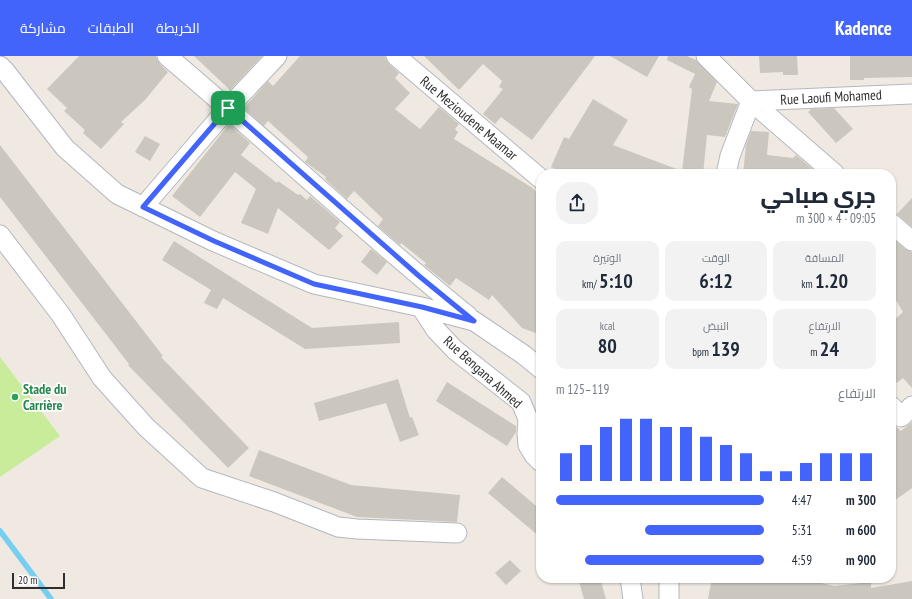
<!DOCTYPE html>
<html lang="ar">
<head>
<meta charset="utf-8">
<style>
	:root { --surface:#fff; --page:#f2f2f3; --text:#1f2937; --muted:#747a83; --accent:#4264fb }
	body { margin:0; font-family:"PT Sans Narrow",Cairo,sans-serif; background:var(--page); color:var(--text); direction:rtl; height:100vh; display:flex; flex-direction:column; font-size:15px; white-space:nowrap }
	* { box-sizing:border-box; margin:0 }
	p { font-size:13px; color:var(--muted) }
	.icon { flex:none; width:22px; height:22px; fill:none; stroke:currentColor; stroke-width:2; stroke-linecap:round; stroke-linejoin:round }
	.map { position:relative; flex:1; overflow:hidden; direction:ltr }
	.side { position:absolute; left:536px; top:113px; width:360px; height:414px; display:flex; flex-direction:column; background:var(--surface); border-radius:16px; box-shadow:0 1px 3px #0004; direction:rtl }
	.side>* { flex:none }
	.scale { position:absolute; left:12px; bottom:10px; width:53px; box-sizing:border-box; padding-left:4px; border:2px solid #2e2e2e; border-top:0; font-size:11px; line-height:14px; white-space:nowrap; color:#2e2e2e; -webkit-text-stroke:3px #fff; paint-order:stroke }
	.pin { position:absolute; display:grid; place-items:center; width:34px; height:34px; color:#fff; margin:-17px; border-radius:8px; box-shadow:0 2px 6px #0006 }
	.round { display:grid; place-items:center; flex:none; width:42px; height:42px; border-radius:16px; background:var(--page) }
	.summary { display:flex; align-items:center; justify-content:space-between; height:68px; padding:0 20px }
	h1 { font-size:22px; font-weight:800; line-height:30px }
	.stats { display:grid; grid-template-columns:repeat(3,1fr); gap:6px; height:68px; padding:4px 20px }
	.stats div { display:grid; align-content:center; border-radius:10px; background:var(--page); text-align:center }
	.stats b { font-size:20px; font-weight:800 }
	.stats small { font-size:11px; font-weight:400 }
	.stats p { font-size:11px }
	.chart { height:112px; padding:8px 20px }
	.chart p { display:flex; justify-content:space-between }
	.chart svg { width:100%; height:72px; margin-top:4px; stroke:var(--accent); stroke-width:6 }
	ul { padding:0 20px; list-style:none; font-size:13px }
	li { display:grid; grid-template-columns:64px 48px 1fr; align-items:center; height:30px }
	li i { height:10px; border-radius:5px; background:var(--accent) }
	header { display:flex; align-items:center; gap:24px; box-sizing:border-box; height:56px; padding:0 20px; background:var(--accent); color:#fff }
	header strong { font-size:19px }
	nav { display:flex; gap:22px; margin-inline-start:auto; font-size:14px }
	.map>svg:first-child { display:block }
	.pitch { fill:#c9ec9a }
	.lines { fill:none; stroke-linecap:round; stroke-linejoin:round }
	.stream { stroke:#75cff0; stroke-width:5.5 }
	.building { fill:#cbc7bf }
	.minor-casing { stroke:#b4b7c1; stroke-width:21 }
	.minor { stroke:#fff; stroke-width:19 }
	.route-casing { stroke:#fff; stroke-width:8 }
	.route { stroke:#4264fb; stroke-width:5 }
	.leisure-dot { fill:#2e9e5b; stroke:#fff; stroke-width:1.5 }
	.labels { text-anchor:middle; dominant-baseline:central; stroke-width:3.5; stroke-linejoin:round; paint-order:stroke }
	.street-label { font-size:14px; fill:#2e2e2e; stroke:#fff }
	.leisure-label { font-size:14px; font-weight:bold; fill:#27864d; stroke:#fff; text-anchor:start }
</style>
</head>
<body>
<header>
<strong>Kadence</strong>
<nav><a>الخريطة</a><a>الطبقات</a><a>مشاركة</a></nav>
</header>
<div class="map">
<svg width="912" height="543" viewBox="0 0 912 543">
	<rect width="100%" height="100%" fill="#efe9e1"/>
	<path class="pitch" d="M0 301 60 380 0 421Z"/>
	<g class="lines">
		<path class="stream" d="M0 475 51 543"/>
	</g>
	<path class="building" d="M79 0H156L157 4 160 8 168 16 145 44 121 66 124 68 101 93 83 77 85 74 64 55 67 52 47 33Z
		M194 0H262L230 34Z
		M300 0H385L386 4 389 8 399 17 395 22 410 37 395 53 420 73 439 51 459 68 455 73 458 76 454 83 531 131 541 140V279L522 272 492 239 489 244 456 222 450 230 424 209 426 207 401 187 400 189 378 170 383 163 354 135 347 143 325 123 326 121 305 106 308 101 268 65 264 70 244 52 268 25 273 30Z
		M424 0H595L532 84 501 61 495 68 483 58 503 33 499 31 502 25 483 8 459 34Z
		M610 0H659L647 21Z
		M668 0H687L696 4 717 26 709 45 738 48 725 81 707 79 703 118H566L551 111 564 81 569 83 593 43 628 64 613 89 682 115 692 33 689 31 695 18 667 4Z
		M759 0H797L798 19H783V16L760 17Z
		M850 0H912V21L864 22V24H850Z
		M834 52 853 73 836 87 808 56 811 53Z
		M229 68 250 87 241 99 277 127 278 125 298 139 300 138 307 144 310 140 340 166 335 172 343 180 329 194 278 152 268 178 241 167 256 133 235 116 200 161 172 140Z
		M751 75 769 76 767 99 793 102 796 99 816 116 814 118H743L746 89Z
		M145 80 160 88 150 105 135 96Z
		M0 89 163 300 161 301 249 392 228 412 128 309 129 308 0 141Z
		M912 142V171L897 158Z
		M891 181 905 193 912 196V332L903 322 897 327 891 319V267L903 256 891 236Z
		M174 185 312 272 399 266 400 287 305 293 223 242 217 253 204 247 211 234 162 204Z
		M371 193 387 206 377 219 361 206Z
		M398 323 410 362 412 361 419 379 400 386 386 347 319 365 314 347Z
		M447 326 516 370V376L507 390 436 345Z
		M891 366 901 375 912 366V432L891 447Z
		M259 394 351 429 460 439 457 466 357 461 249 420Z
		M502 421 541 454V482L488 437Z
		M510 504 521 515 506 529 495 517Z
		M578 522H600L606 543H584Z
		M712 522H800L834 530 871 526V532L912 525V543H708Z"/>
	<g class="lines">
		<g class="minor-casing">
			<path id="minor" d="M167 0C269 86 365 177 468 260
				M396 0 541 123
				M706 0 751 45 835 118
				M0 10 5 15 65 92 117 138 213 185 314 228 421 251 474 265 524 299 541 313
				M751 45 912 38
				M726 118 730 100 751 45
				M143 151 228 52 277 0
				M891 167 912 185
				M0 179 61 259 102 322 146 371 202 422 274 446 338 471 357 473 457 477
				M421 251 436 274 455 294 521 346 528 363 527 378 528 389 534 399 541 406
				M891 350 901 361 912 350
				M630 522 633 543
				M669 522V543"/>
		</g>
		<use href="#minor" class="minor"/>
	</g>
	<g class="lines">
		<g class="route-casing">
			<path id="route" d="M228 52 419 220 474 265 422 251 314 228 214 185 143 151Z"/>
		</g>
		<use href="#route" class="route"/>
	</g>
	<circle class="leisure-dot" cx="15" cy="341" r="4"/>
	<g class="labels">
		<g class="street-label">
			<text transform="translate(831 41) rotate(-3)">Rue Laoufi Mohamed</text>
			<text transform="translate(469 62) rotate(40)">Rue Mezioudene Maamar</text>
			<text transform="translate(483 316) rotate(42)">Rue Bengana Ahmed</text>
		</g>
		<g class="leisure-label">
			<text x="23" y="333">Stade du<tspan x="23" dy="16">Carrière</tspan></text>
		</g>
	</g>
</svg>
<div class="scale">20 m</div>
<div class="pin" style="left:228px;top:52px;background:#1e9e55"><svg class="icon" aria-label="arrive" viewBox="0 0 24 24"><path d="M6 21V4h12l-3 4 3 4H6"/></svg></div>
<section class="side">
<div class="summary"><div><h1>جري صباحي</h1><p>09:05 · 4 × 300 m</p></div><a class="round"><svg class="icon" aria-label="share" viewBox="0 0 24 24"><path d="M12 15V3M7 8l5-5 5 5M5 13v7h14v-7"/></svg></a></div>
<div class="stats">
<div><p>المسافة</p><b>1.20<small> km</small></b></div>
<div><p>الوقت</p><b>6:12</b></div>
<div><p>الوتيرة</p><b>5:10<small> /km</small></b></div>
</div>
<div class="stats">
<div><p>الارتفاع</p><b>24<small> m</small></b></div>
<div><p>النبض</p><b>139<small> bpm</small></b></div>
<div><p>kcal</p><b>80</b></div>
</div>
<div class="chart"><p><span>الارتفاع</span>119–125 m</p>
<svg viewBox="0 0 160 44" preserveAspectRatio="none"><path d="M5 44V27M15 44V22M25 44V11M35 44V6M45 44V6M55 44V11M65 44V11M75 44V17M85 44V22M95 44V27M105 44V38M115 44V38M125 44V33M135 44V27M145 44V27M155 44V27"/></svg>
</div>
<ul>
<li><b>300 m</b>4:47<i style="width:100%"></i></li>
<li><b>600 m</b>5:31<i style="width:57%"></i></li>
<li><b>900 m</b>4:59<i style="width:86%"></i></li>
</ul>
</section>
</div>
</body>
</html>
